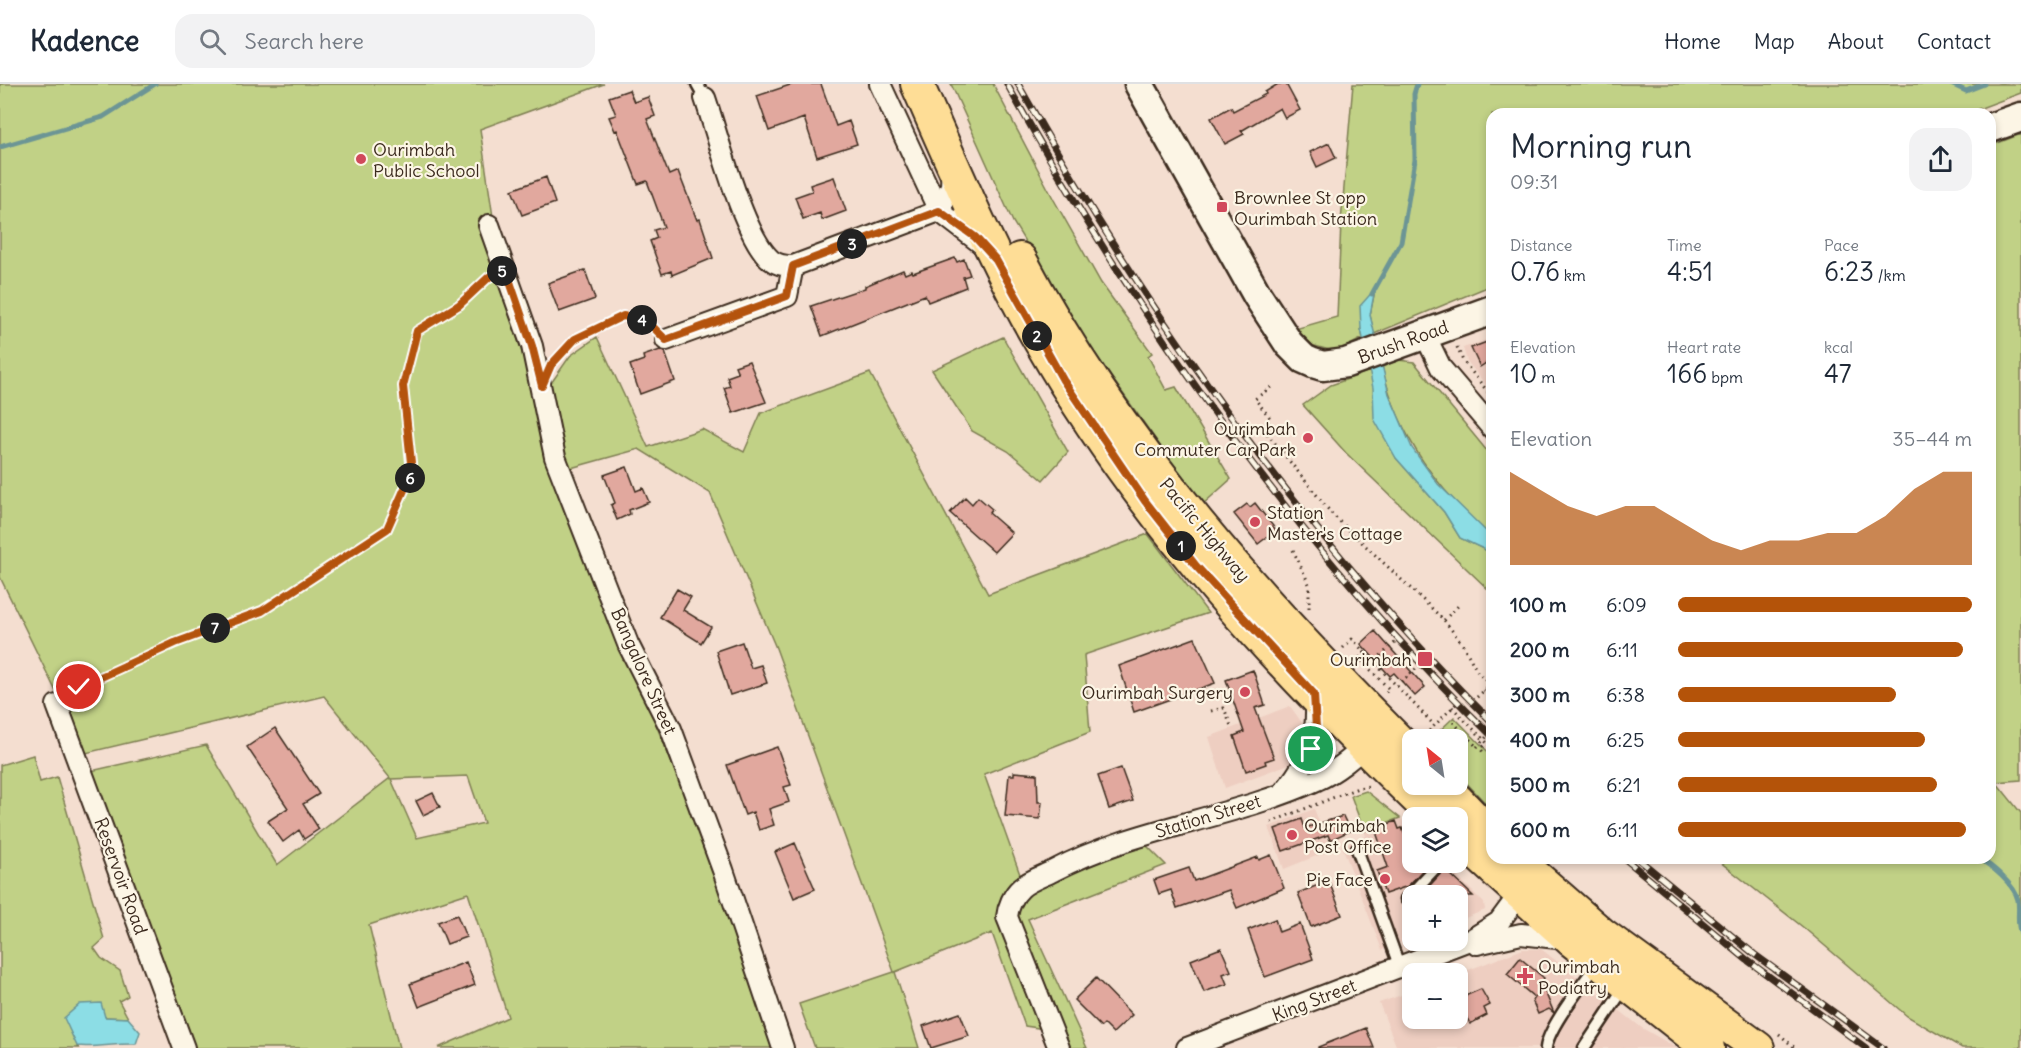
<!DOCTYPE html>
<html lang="en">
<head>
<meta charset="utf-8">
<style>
	:root { --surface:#fff; --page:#f2f2f3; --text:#1f2937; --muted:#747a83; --line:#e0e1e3; --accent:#b45309 }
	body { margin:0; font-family:Delius,sans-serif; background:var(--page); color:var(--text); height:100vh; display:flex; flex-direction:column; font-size:22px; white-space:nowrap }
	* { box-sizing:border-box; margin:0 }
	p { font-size:20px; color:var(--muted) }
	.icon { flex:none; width:33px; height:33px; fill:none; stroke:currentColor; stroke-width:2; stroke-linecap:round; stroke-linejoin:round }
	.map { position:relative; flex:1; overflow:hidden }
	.side { position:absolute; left:1486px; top:24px; width:510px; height:756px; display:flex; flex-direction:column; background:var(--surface); border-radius:18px; box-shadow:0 3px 9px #0003 }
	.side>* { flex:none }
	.needle { width:39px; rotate:330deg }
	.controls { position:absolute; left:1402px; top:645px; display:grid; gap:12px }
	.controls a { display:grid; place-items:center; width:66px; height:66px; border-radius:12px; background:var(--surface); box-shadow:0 3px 9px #0003; font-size:30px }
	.pin { position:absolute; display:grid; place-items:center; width:51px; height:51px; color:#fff; margin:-26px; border:3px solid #fff; border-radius:50%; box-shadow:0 2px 6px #0007 }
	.km { position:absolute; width:30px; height:30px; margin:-15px; border-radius:50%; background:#222; color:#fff; font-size:16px; line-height:30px; text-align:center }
	.round { display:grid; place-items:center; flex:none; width:63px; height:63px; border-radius:18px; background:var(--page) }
	.head { display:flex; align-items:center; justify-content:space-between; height:102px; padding:0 24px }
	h1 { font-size:33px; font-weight:600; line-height:45px }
	.figures { display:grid; grid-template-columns:repeat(3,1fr); gap:9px; height:102px; padding:6px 24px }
	.figures div { display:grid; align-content:center }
	.figures b { font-size:26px; font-weight:600 }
	.figures small { font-size:16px; font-weight:400 }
	.figures p { font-size:16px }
	.chart { height:168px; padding:12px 24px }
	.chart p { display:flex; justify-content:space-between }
	.chart svg { width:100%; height:108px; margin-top:6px; fill:var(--accent); opacity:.7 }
	ul { padding:0 24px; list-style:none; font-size:20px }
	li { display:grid; grid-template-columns:96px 72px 1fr; align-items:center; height:45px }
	li i { height:15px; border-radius:8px; background:var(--accent) }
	header { display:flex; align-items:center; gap:36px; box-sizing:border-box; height:84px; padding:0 30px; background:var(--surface); border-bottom:2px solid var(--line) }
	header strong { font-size:28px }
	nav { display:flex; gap:33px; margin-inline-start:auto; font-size:21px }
	.search { width:420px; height:54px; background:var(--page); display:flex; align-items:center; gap:15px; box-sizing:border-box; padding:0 21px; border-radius:18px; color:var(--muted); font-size:22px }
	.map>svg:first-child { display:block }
	.built { fill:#eecec1 }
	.green { fill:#c1d186; stroke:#7e7e52; stroke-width:1.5; fill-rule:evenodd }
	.water { fill:#8cdde5; stroke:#6c9595; stroke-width:1.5 }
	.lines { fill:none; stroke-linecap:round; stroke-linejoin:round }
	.stream { stroke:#6c9595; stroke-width:5 }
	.building { fill:#e1a89e; stroke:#3b2a1e; stroke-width:1.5 }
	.lane-casing { stroke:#3b2a1e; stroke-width:15 }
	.street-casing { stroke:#3b2a1e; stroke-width:24 }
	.secondary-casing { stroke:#3b2a1e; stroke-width:33 }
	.primary-casing { stroke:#3b2a1e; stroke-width:36 }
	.path { stroke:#3b2a1e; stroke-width:3; stroke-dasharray:1.5 4.5; stroke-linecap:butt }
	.lane { stroke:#fcf5e5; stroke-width:10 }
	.street { stroke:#fcf5e5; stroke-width:20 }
	.secondary { stroke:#fcf5e5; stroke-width:28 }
	.primary { stroke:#fedd96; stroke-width:32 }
	.rail-casing { stroke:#3b2a1e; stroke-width:7 }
	.rail { stroke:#fcf5e5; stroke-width:4.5; stroke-dasharray:14; stroke-linecap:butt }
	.path-bridge { stroke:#3b2a1e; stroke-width:3; stroke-dasharray:1.5 4.5; stroke-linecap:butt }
	.route-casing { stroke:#fff; stroke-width:12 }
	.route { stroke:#b45309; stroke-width:8 }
	.poi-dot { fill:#d1495b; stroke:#fcf5e5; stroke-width:2 }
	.labels { text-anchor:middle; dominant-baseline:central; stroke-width:4.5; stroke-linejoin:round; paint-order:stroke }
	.poi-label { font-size:18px; fill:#3b2a1e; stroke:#fcf5e5; text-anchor:start }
	.street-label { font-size:18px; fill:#3b2a1e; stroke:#fcf5e5 }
</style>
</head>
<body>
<header>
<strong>Kadence</strong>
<div class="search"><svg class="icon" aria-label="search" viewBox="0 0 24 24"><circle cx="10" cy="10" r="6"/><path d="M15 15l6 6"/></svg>Search here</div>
<nav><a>Home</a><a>Map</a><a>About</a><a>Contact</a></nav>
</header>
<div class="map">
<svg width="2021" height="964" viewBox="0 0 2021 964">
	<rect width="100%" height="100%" fill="#f4ded0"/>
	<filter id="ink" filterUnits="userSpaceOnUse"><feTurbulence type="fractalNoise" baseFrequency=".0167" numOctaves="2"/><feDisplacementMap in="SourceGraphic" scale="12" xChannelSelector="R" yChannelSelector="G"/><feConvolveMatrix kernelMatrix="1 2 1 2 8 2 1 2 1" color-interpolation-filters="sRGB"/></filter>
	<g filter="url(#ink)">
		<path class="built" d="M1492 254V309L1467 277 1463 264Z
			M1290 622 1305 643 1306 650 1292 679 1225 704 1209 653Z
			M1314 725 1331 766 1284 785 1269 743Z
			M1400 734 1413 747V778L1444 779 1484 819 1485 826 1458 837V812H1413V854L1382 866 1342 762 1366 752 1364 747Z
			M1523 865H1541L1642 944 1677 964H1397L1379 919 1413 907V934H1458V890Z"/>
		<path class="green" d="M0 0H604L480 45 493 133 479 139 596 491 786 964H438L508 933 468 809 369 841 399 964H192L91 687 206 661 277 781 390 694 324 612 86 669 0 493ZM468 692 484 739 417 754 391 695Z
			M951 0H993L1054 116 1101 199 1152 269 1148 272 1166 306 1176 303 1231 395 1202 421 1085 256 1013 138Z
			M1353 0H2021V9L1965 30H1492V201L1374 250 1370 231 1375 206 1361 245 1363 254 1337 268 1311 261 1295 245 1337 233 1341 138Z
			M2021 50V696L1996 698 2021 729V964H1962L1907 932 1804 844 1715 774H1990V62Z
			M597 253 648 363 702 345 744 368 761 329 870 289 988 510 1148 450 1208 529 1084 571 1090 648 984 690 1022 796 1003 819 1045 945 1025 942 992 849 895 888 919 964H815L799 920 894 888 776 564 710 409 639 365 567 385 547 305 570 272Z
			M1003 253 1068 368 1043 396 1008 367 972 347 932 286Z
			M1398 276 1414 278 1492 373V453C1438 407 1399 354 1382 283Z
			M1370 287 1396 374 1444 428 1460 454 1492 469V509L1346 369 1303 321 1331 301Z
			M1454 633 1492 672V726L1458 690V656L1431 655Z
			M33 671 40 698 57 693 104 855 94 864 101 874 120 887 128 912 119 917 128 934 105 933 77 962 79 964H0V681Z
			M1366 707 1400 734 1364 747 1351 712Z
			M1146 761 1166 781 1028 835 1087 964H1071L1015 830 1027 809 1071 788Z"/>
		<path class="water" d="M1375 205 1370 231 1389 310 1412 364 1438 400 1492 453V469L1460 454 1444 428 1396 374 1374 335 1373 304 1361 245 1360 222Z
			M101 919 105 933 128 934 140 948 136 960C116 959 97 964 77 962L64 934 80 920Z"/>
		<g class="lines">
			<path class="stream" d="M1951 0 1966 7 1984 0
				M0 63 103 33 155 0
				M1372 210 1401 158 1415 76 1414 10 1417 0
				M1978 774C1991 781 2015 801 2018 816 2020 828 2016 838 2021 850"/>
		</g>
		<path class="building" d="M793 0H821L836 42 849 37 857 60 817 73 804 34 769 47 757 12Z
			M1278 0H1286L1300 26 1285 34 1280 24 1241 47 1244 50 1225 60 1211 34 1231 23 1233 27 1266 10 1265 8Z
			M629 6 634 18 648 13 655 32 647 35 669 91 678 87 697 136 700 135 713 174 672 191 671 187 662 190 650 157 657 154 654 146 664 143 647 97 638 100 617 46 615 47 609 33 616 31 609 13Z
			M1329 59 1336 74 1317 83 1310 68Z
			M546 93 555 119 522 131 512 106Z
			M834 93 846 127 822 136 820 129 803 135 795 113 812 107 810 101Z
			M955 174 957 178 964 175 970 191 963 193 966 203 928 218 925 211 822 252 811 222 865 204V202L903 186 905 190 912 187 913 189Z
			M585 186 595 215 559 228 548 199Z
			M1492 256V275L1480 283 1471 264Z
			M660 266 665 268 675 297 640 310 630 281 644 276 643 272Z
			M749 277 766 318 733 329 724 304 730 302 727 293 738 289 735 282Z
			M627 383 636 407 643 404 649 418 629 426 630 430 617 436 611 421 615 419 604 391Z
			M965 413 972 420 978 413 992 425 989 429 1012 449 994 468 950 429Z
			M1255 419 1276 446 1258 460 1234 430 1247 420 1250 423Z
			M677 505 691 513 683 526 711 543 701 559 660 533Z
			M1375 547 1425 603 1415 612 1394 589 1390 592 1361 560Z
			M1195 554 1215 599 1134 628 1119 582Z
			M742 558 751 584 761 581 767 599 730 611 716 567Z
			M1253 586 1265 621 1255 624 1274 674 1265 677 1266 680 1246 687 1234 652 1244 648 1226 596Z
			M275 644 319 710 303 720 319 745 304 755 299 746 283 758 268 737 288 724 247 663Z
			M777 663 791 701 784 703 789 718 769 725 774 741 759 746 753 728 745 731 727 681Z
			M1121 684 1133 717 1109 725 1098 692Z
			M1014 688 1037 690 1038 718H1042L1040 735 1005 732 1009 691H1014Z
			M433 709 440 723 423 731 416 717Z
			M1343 732 1350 747 1330 756 1328 751 1283 767 1275 745 1302 735 1305 744Z
			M1396 737 1399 745 1402 744 1409 761 1413 760V778H1430L1408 802 1385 810 1377 787 1388 783 1375 745Z
			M795 759 815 805 794 814 775 768Z
			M1271 771 1284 804 1237 824 1229 806 1177 824 1171 806 1159 810 1154 796 1189 784 1194 797 1258 773 1259 776Z
			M1445 785 1473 812H1420Z
			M1326 798 1330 800 1342 831 1311 843 1298 809Z
			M457 831 466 853 447 860 438 838Z
			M1275 835 1279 848 1300 840 1313 875 1265 893 1248 846Z
			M1221 864 1231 887 1223 890 1227 900 1204 908 1191 876Z
			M1520 874 1544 894 1541 898 1554 929 1549 925 1538 930 1532 916 1535 914 1507 890Z
			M466 878 475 901 419 923 410 900Z
			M1096 894 1132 931 1113 949 1104 940 1101 943 1074 916Z
			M1481 905 1490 921 1484 924 1487 931 1470 940 1458 915Z
			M960 929 969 952 931 964 923 942Z
			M1366 944 1374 964H1318V963Z"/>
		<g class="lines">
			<g class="lane-casing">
				<path id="lane" d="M697 0 705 14
					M1357 765 1400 884
					M1413 822 1406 815 1441 778
					M1546 964C1548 943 1584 899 1597 880
					M1584 964 1626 901"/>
			</g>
			<g class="street-casing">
				<path id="street" d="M880 0 939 127
					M705 14C718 52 743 152 771 176 777 181 785 182 793 182L939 127 951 102 952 83
					M939 127 982 160
					M489 141 532 262 555 373 628 560 671 645 723 786 783 964
					M1425 251 1441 284 1492 344
					M666 256 787 212 793 182
					M57 621 184 964
					M1282 710C1308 680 1320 652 1315 611
					M1477 860 1521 850 1566 855
					M1059 964 1007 833C1008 823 1013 811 1021 804 1028 797 1043 792 1053 787 1136 743 1232 735 1317 696 1338 687 1355 671 1372 656
					M1187 964 1472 855 1499 838 1519 811"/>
			</g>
			<g class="secondary-casing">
				<path id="secondary" d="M1139 0 1257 211 1289 260 1304 275 1313 279 1323 282 1346 279 1492 226
					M1990 44 2021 33"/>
			</g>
			<g class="primary-casing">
				<path id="primary" d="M917 0C956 88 993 176 1041 259 1144 439 1288 592 1437 734
					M1020 175C1119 363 1263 522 1413 671
					M1442 700 1492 752
					M1458 753 1571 856 1708 964
					M1515 774 1602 850 1758 964"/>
			</g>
			<path class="path" d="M1457 263 1463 277 1492 313
				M553 279C574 256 624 215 654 244
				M1271 303 1255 315 1271 335 1262 343 1332 430 1444 536 1463 561 1478 589 1490 601 1476 614
				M1293 466 1309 500V528
				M1444 536 1461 519
				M1343 564 1352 555 1433 640
				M1365 569 1359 574 1389 605 1386 608
				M1370 572 1380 582
				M1376 576 1397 557
				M1397 602 1420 581
				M1484 606 1492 614
				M70 610 79 603 175 559 262 527 387 445 412 388 403 302 417 247 459 221 490 192
				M1452 623 1487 659 1481 665 1484 670
				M1211 627 1224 624 1231 642
				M1453 638 1477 663
				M1425 651 1456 620
				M1271 738 1358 704 1370 702
				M1779 950 1795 964"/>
			<use href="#lane" class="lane"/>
			<use href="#street" class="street"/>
			<use href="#secondary" class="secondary"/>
			<use href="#primary" class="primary"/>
			<g class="rail-casing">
				<path id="rail" d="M1007 0C1138 237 1298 463 1492 652
					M1018 0C1148 232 1303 450 1492 638
					M1624 774 1747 876 1866 964
					M1637 774 1754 870 1883 964"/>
			</g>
			<use href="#rail" class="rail"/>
			<path class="path-bridge" d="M1477 663 1492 647"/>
		</g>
	</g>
	<g class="lines" filter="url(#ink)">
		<g class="route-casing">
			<path id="route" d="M79 603 175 559 262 527 387 445 412 388 403 302 417 247 459 221 489 193 506 186 532 262 542 302 551 281 575 255 623 232 647 237 666 256 787 212 793 182 939 127 975 153 996 176 1063 296 1145 417 1196 482 1314 610 1316 644 1311 665"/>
		</g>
		<use href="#route" class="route"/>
	</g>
	<g class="poi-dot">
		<circle cx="361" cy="75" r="6"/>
		<rect x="1216" y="117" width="12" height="12" rx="3"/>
		<circle cx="1308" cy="354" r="6"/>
		<circle cx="1255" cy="438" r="6"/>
		<rect x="1417" y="567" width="16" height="16" rx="3"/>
		<circle cx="1245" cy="608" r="6"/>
		<circle cx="1292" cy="751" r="6"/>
		<circle cx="1385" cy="795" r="6"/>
		<path d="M1522 883h6v6h6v6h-6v6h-6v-6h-6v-6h6z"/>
	</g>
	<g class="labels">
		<g class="poi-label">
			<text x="373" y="65">Ourimbah<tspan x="373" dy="21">Public School</tspan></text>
			<text x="1234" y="113">Brownlee St opp<tspan x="1234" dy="21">Ourimbah Station</tspan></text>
			<text x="1296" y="344" text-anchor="end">Ourimbah<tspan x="1296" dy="21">Commuter Car Park</tspan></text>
			<text x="1267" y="428">Station<tspan x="1267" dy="21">Master's Cottage</tspan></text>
			<text x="1412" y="575" text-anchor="end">Ourimbah</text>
			<text x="1233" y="608" text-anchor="end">Ourimbah Surgery</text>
			<text x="1304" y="741">Ourimbah<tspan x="1304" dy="21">Post Office</tspan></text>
			<text x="1373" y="795" text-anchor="end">Pie Face</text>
			<text x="1538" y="882">Ourimbah<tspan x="1538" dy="21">Podiatry</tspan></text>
		</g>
		<g class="street-label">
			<text transform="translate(1403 258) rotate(-20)">Brush Road</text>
			<text transform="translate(1205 446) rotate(50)">Pacific Highway</text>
			<text transform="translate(644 587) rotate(66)">Bangalore Street</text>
			<text transform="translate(1208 732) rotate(-17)">Station Street</text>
			<text transform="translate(121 792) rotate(70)">Reservoir Road</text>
			<text transform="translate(1314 916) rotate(-21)">King Street</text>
		</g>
	</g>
</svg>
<div class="controls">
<a><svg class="needle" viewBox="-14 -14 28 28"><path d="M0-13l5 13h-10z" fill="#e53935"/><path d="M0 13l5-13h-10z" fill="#747a83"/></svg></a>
<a><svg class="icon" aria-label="layers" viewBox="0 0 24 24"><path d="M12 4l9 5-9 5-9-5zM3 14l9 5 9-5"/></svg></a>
<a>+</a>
<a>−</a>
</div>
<div class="pin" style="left:1311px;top:665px;background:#1e9e55"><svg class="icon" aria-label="arrive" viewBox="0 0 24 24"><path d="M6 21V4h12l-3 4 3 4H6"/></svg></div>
<div class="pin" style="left:79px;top:603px;background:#d93025"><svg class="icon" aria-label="check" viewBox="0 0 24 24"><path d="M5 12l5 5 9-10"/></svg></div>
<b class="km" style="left:1181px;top:462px">1</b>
<b class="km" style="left:1037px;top:252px">2</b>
<b class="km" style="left:852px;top:160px">3</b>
<b class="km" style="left:642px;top:236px">4</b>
<b class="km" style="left:502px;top:187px">5</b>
<b class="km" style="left:410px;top:394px">6</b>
<b class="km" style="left:215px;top:544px">7</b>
<section class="side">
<div class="head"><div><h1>Morning run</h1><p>09:31</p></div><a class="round"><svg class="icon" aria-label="share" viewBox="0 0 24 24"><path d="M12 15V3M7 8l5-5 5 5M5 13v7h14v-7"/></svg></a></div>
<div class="figures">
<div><p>Distance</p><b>0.76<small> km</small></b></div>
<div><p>Time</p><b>4:51</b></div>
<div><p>Pace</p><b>6:23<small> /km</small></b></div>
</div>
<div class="figures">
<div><p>Elevation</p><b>10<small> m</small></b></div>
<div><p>Heart rate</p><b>166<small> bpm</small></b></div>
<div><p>kcal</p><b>47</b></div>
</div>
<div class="chart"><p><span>Elevation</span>35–44 m</p>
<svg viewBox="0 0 160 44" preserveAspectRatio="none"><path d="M0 44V6L10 13L20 20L30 24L40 20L50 20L60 27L70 34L80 38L90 34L100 34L110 31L120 31L130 24L140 13L150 6L160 6V44z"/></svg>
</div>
<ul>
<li><b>100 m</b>6:09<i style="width:100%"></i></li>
<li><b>200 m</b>6:11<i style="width:97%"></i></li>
<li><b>300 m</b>6:38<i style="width:74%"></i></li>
<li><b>400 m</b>6:25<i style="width:84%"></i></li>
<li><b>500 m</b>6:21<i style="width:88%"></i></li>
<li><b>600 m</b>6:11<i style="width:98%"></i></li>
</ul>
</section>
</div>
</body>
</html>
